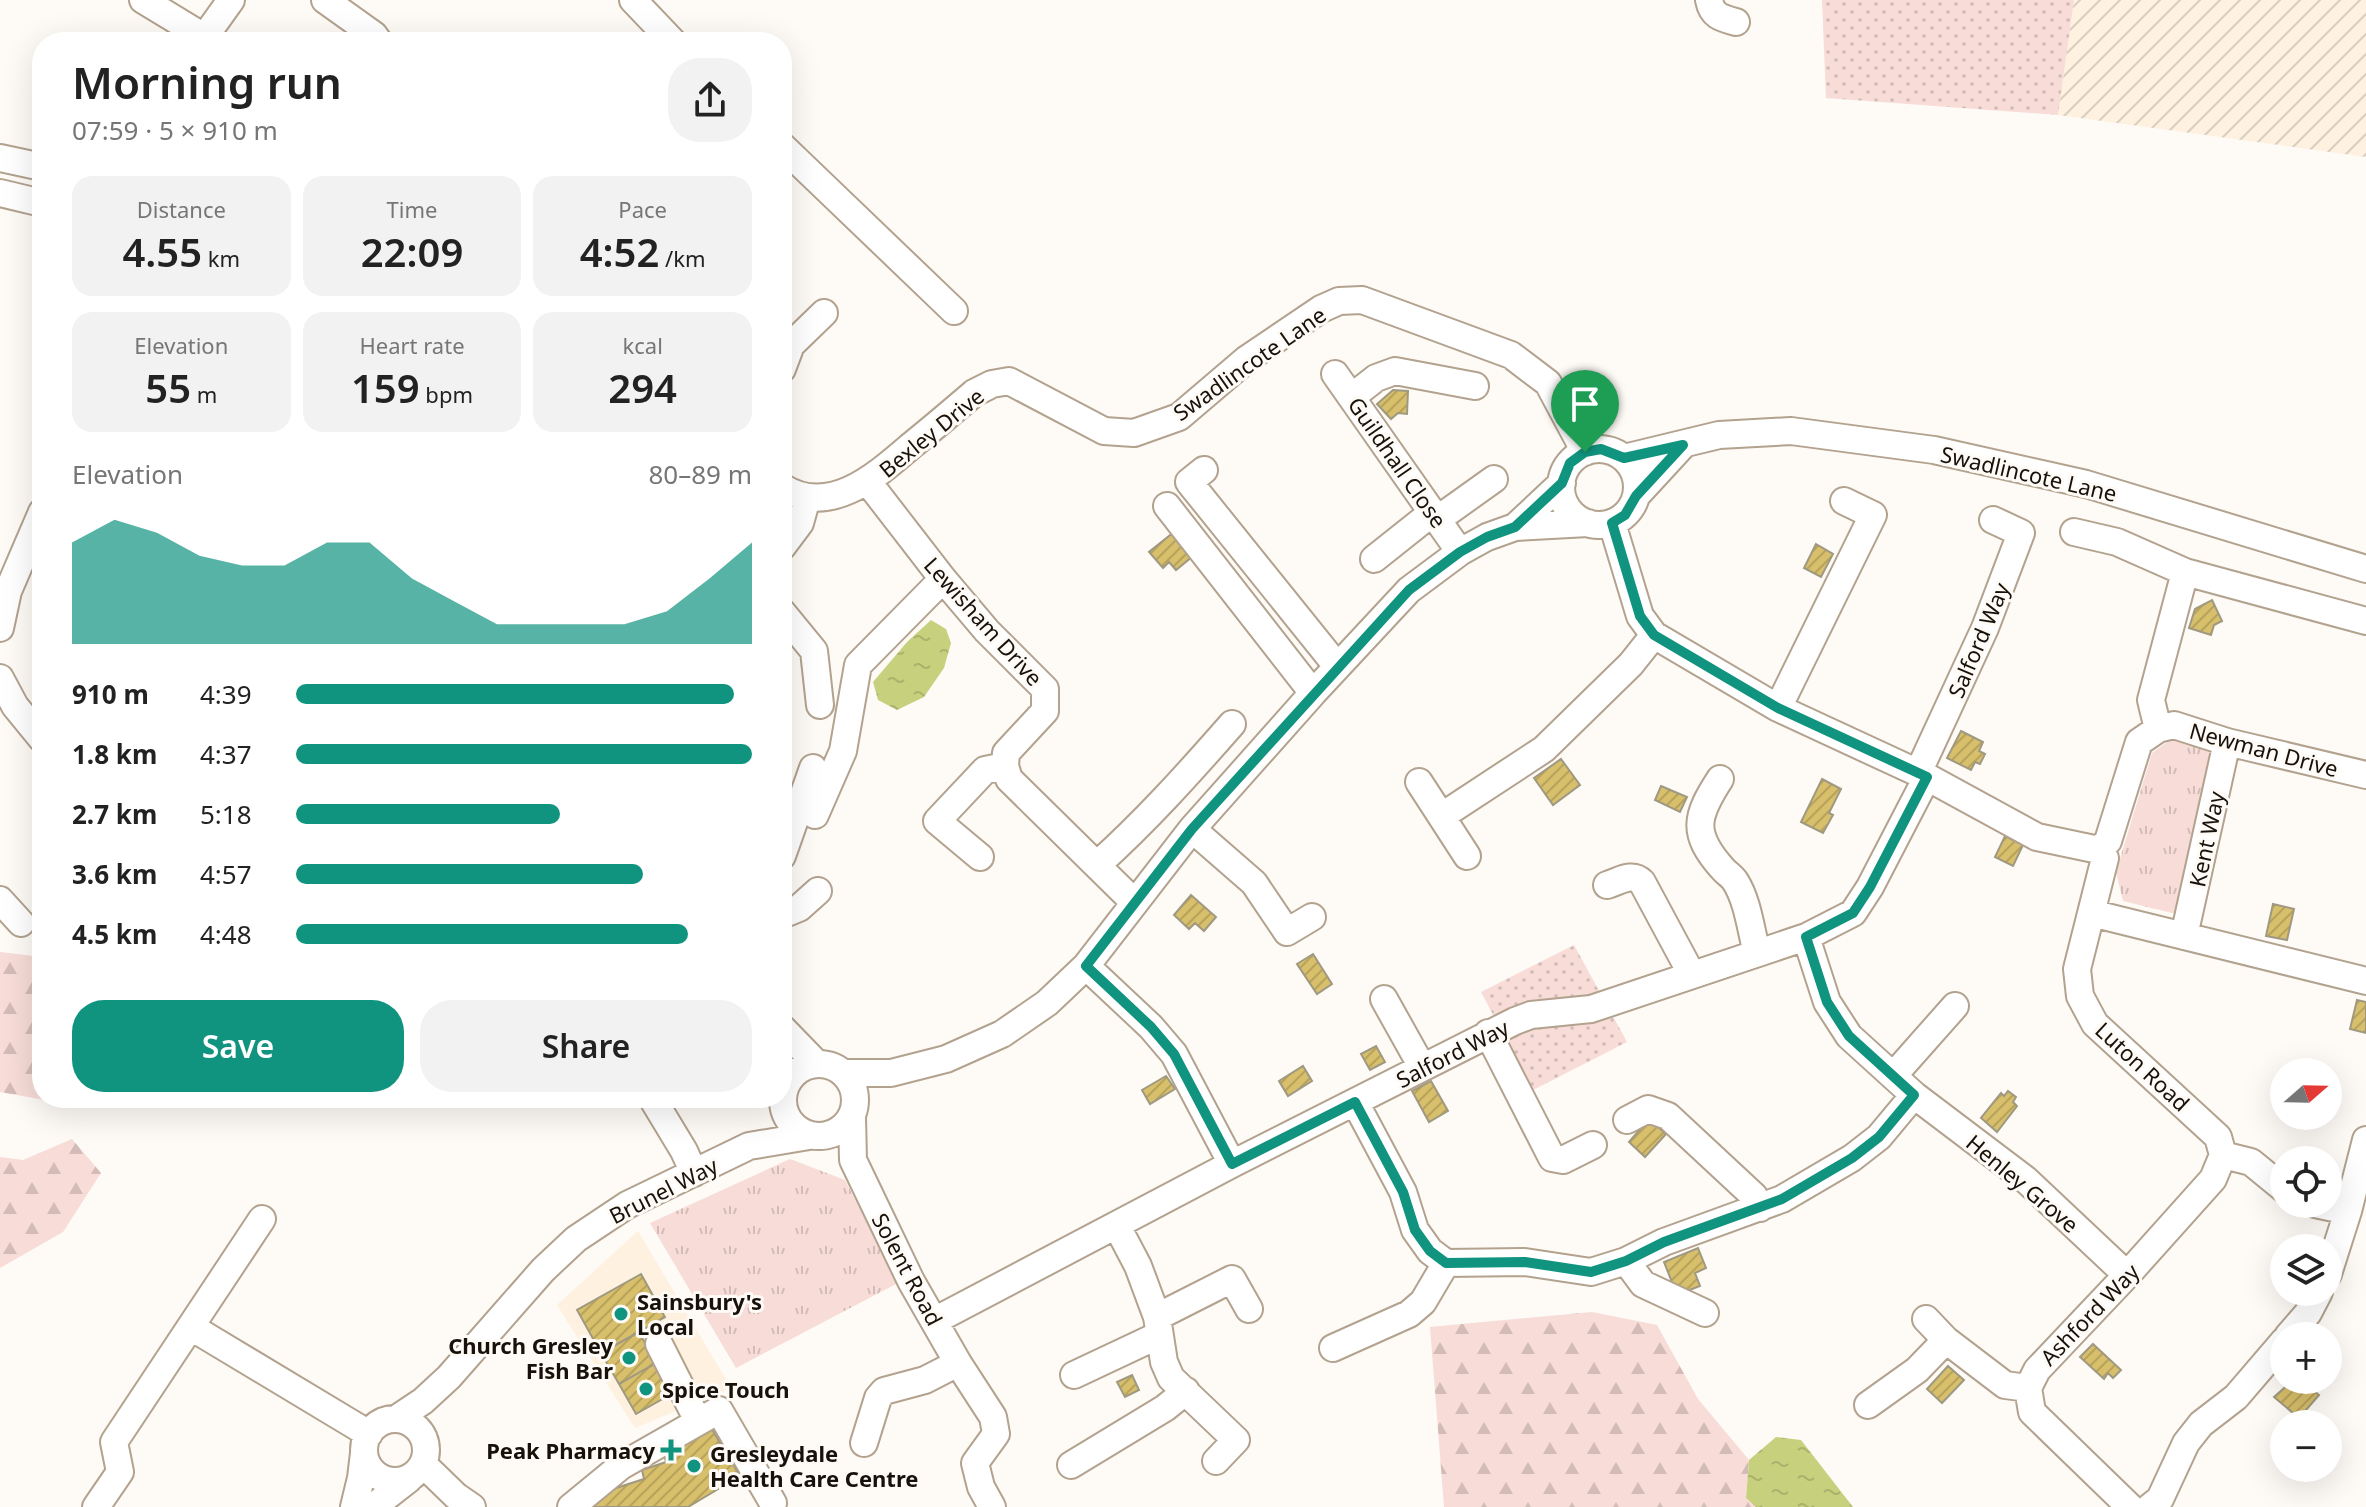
<!DOCTYPE html>
<html lang="en">
<head>
<meta charset="utf-8">
<style>
	:root { --surface:#fff; --page:#f2f2f2; --text:#222; --muted:#767676; --accent:#10947f }
	body { margin:0; font-family:"Noto Sans",sans-serif; background:var(--page); color:var(--text); height:100vh; display:flex; flex-direction:column; font-size:30px; white-space:nowrap }
	* { box-sizing:border-box; margin:0 }
	p { font-size:26px; color:var(--muted) }
	.icon { flex:none; width:44px; height:44px; fill:none; stroke:currentColor; stroke-width:2; stroke-linecap:round; stroke-linejoin:round }
	.map { position:relative; flex:1; overflow:hidden }
	.drawer { position:absolute; left:32px; top:32px; width:760px; height:1076px; display:flex; flex-direction:column; background:var(--surface); border-radius:32px; box-shadow:0 8px 32px #0002 }
	.drawer>* { flex:none }
	.needle { width:52px; rotate:70deg }
	.fabs { position:absolute; left:2270px; top:1058px; display:grid; gap:16px }
	.fabs a { display:grid; place-items:center; width:72px; height:72px; border-radius:50%; background:var(--surface); box-shadow:0 8px 32px #0002; font-size:40px }
	.pin { position:absolute; display:grid; place-items:center; width:68px; height:68px; color:#fff; margin:-82px -34px; border-radius:50% 50% 50% 0; rotate:-45deg; box-shadow:0 0 8px #0007 }
	.pin .icon { rotate:45deg }
	.round { display:grid; place-items:center; flex:none; width:84px; height:84px; border-radius:32px; background:var(--page) }
	.summary { display:flex; align-items:center; justify-content:space-between; height:136px; padding:0 40px }
	h1 { font-size:44px; font-weight:600; line-height:60px }
	.figures { display:grid; grid-template-columns:repeat(3,1fr); gap:12px; height:136px; padding:8px 40px }
	.figures div { display:grid; align-content:center; border-radius:20px; background:var(--page); text-align:center }
	.figures b { font-size:40px; font-weight:600 }
	.figures small { font-size:22px; font-weight:400 }
	.figures p { font-size:22px }
	.chart { height:224px; padding:16px 40px }
	.chart p { display:flex; justify-content:space-between }
	.chart svg { width:100%; height:144px; margin-top:8px; fill:var(--accent); opacity:.7 }
	.cta { display:flex; gap:16px; margin-top:auto; padding:16px 40px }
	.cta a { flex:1; height:92px; border-radius:32px; background:var(--accent); color:#fff; font-size:32px; font-weight:600; line-height:92px; text-align:center }
	.cta a+a { background:var(--page); color:var(--text) }
	ul { padding:0 40px; list-style:none; font-size:26px }
	li { display:grid; grid-template-columns:128px 96px 1fr; align-items:center; height:60px }
	li i { height:20px; border-radius:10px; background:var(--accent) }
	.map>svg:first-child { display:block }
	.built { fill:#fef1e0 }
	.industrial { fill:url(#industrial-furrows) }
	.grass { fill:url(#grass-dots) }
	.forest { fill:url(#forest-firs) }
	.park { fill:url(#park-tufts) }
	.water { fill:url(#water-ripples) }
	.building { fill:url(#building-hatch); stroke:#9f9981; stroke-width:2 }
	.lines { fill:none; stroke-linecap:round; stroke-linejoin:round }
	.minor-casing { stroke:#b2a28e; stroke-width:30 }
	.minor { stroke:#fff; stroke-width:26 }
	.route-casing { stroke:#fff; stroke-width:16 }
	.route { stroke:#10947f; stroke-width:10 }
	.poi-dot { fill:#10947f; stroke:#fefaf6; stroke-width:3 }
	.labels { text-anchor:middle; dominant-baseline:central; stroke-width:6; stroke-linejoin:round; paint-order:stroke }
	.street-label { font-size:22px; fill:#17110a; stroke:#fefaf6 }
	.poi-label { font-size:22px; font-weight:bold; fill:#17110a; stroke:#fefaf6; text-anchor:start }
</style>
</head>
<body>
<div class="map">
<svg width="2366" height="1507" viewBox="0 0 2366 1507">
	<defs>
		<pattern id="industrial-furrows" width="10" height="10" patternUnits="userSpaceOnUse" patternTransform="scale(2)"><rect width="10" height="10" fill="#fef1e0"/><path d="M-1 1l2-2M0 10L10 0M9 11l2-2" fill="none" stroke="#d9cebf"/></pattern>
		<pattern id="grass-dots" width="8" height="8" patternUnits="userSpaceOnUse" patternTransform="scale(2)"><rect width="8" height="8" fill="#f7dcd7"/><path d="M2 2h.1M6 6h.1" fill="none" stroke="#d3bcb7" stroke-width="1.8" stroke-linecap="round"/></pattern>
		<pattern id="forest-firs" width="22" height="20" patternUnits="userSpaceOnUse" patternTransform="scale(2)"><rect width="22" height="20" fill="#f7dcd7"/><path d="M5 1l3.5 6h-7zM16 11l3.5 6h-7z" fill="#d3bcb7"/></pattern>
		<pattern id="park-tufts" width="24" height="20" patternUnits="userSpaceOnUse" patternTransform="scale(2)"><rect width="24" height="20" fill="#f7dcd7"/><path d="M3 7l-1-3M5 7V3M7 7l1-3M15 17l-1-3M17 17v-4M19 17l1-3" fill="none" stroke="#d3bcb7"/></pattern>
		<pattern id="water-ripples" width="26" height="14" patternUnits="userSpaceOnUse" patternTransform="scale(2)"><rect width="26" height="14" fill="#c7d17d"/><path d="M2 4q2-2 4 0t4 0M15 11q2-2 4 0t4 0" fill="none" stroke="#aab26b"/></pattern>
		<pattern id="building-hatch" width="6" height="6" patternUnits="userSpaceOnUse" patternTransform="scale(2)"><rect width="6" height="6" fill="#d7bf6b"/><path d="M-1 1l2-2M0 6l6-6M5 7l2-2" fill="none" stroke="#b8a35b"/></pattern>
	</defs>
	<rect width="100%" height="100%" fill="#fefaf6"/>
	<path class="built" d="M638 1231 731 1388 635 1428 557 1305Z"/>
	<path class="industrial" d="M2074 0H2366V157L2058 115Z"/>
	<path class="grass" d="M1822 0H2074L2058 115 1826 98Z
		M1574 945 1627 1042 1533 1090 1481 992Z"/>
	<path class="forest" d="M0 952 42 957V1098H68L67 1104 0 1092Z
		M72 1139 101 1173 63 1232 0 1268V1157L23 1160Z
		M1592 1312 1657 1325 1698 1399 1749 1460 1746 1498 1756 1507H1444L1430 1327Z"/>
	<path class="park" d="M2174 737 2218 748 2176 914 2123 901 2116 872 2152 753Z
		M790 1159 845 1180 898 1283 736 1368 650 1223Z"/>
	<path class="water" d="M931 620 946 629 951 643 944 668 924 697 897 710 878 700 873 682 907 642Z
		M1776 1437 1801 1440 1853 1507H1756L1746 1498 1749 1460Z"/>
	<path class="building" d="M1393 390 1408 391 1407 414 1398 413 1391 419 1377 404Z
		M1174 532 1193 556 1176 570 1169 562 1163 568 1149 552Z
		M1816 544 1833 554 1821 577 1804 568Z
		M2212 600 2222 621 2214 625 2211 635 2189 628 2195 609Z
		M1961 731 1983 742 1979 751 1985 754 1980 764 1975 762 1971 770 1947 758Z
		M1561 759 1580 785 1553 805 1534 778Z
		M1822 779 1841 789 1829 813 1833 815 1823 833 1801 822Z
		M1661 786 1687 797 1680 812 1655 800Z
		M2005 836 2023 845 2013 866 1995 857Z
		M1191 895 1216 917 1204 931 1195 923 1189 929 1174 915Z
		M2273 904 2294 909 2287 940 2266 936Z
		M1313 954 1332 984 1317 994 1297 964Z
		M2357 1000 2366 1002V1033L2350 1029Z
		M1376 1046 1385 1062 1370 1070 1361 1054Z
		M1303 1066 1312 1081 1288 1096 1279 1081Z
		M1166 1076 1175 1089 1150 1104 1142 1090Z
		M1431 1081 1448 1111 1429 1122 1412 1091Z
		M2008 1091 2016 1097 2013 1102 2017 1106 1997 1132 1981 1118 2001 1093 2004 1096Z
		M1649 1119 1666 1134 1645 1157 1629 1142Z
		M1698 1248 1706 1268 1695 1273 1700 1286 1677 1295 1664 1262Z
		M641 1274 665 1317 601 1353 577 1310Z
		M639 1332 656 1363 619 1384 601 1353Z
		M2093 1344 2121 1370 2113 1378 2108 1373 2104 1379 2080 1357Z
		M656 1363 673 1393 636 1414 619 1384Z
		M1948 1366 1964 1380 1942 1403 1927 1389Z
		M1132 1375 1139 1390 1125 1397 1117 1382Z
		M2293 1380H2301L2319 1395 2299 1418 2274 1397Z
		M710 1426 740 1476 688 1507H591L588 1497 644 1479 642 1470 666 1462 664 1454Z"/>
	<g class="lines">
		<g class="minor-casing">
			<path id="minor" d="M143 0 204 37
				M325 0 374 35 379 42
				M633 0 673 42
				M1709 0C1712 16 1721 18 1736 22
				M201 42 231 0
				M782 146 954 311
				M0 158 42 167
				M0 193 42 203
				M782 369 791 345 824 313
				M1335 374 1460 552
				M1353 396 1376 378 1395 371 1475 386
				M1561 487a38 38 0 1 1 76 0a38 38 0 1 1-76 0Z
				M1624 458 1719 435 1791 431 1934 450 2086 484 2366 569
				M1204 470 1189 482 1337 666
				M868 482 943 579 987 631 1045 689V711L1006 753 1005 766 1009 779 1134 902
				M782 487C830 518 877 475 912 445 933 428 953 411 974 393L992 384 1009 381 1104 431 1134 433 1179 417 1247 359 1321 309 1339 301 1362 300 1511 355 1548 383 1585 452
				M1636 496 1683 445
				M1167 506 1313 693
				M1438 519 1494 479
				M1612 523 1640 616 1654 635 1778 708 1927 777 2037 837 2099 850 2105 858 2077 969 2080 996 2095 1024 2218 1137 2223 1155
				M1515 527 1562 483
				M2074 532 2117 542 2185 572 2366 621
				M782 547 800 523 807 498
				M1374 559 1433 512
				M782 612 814 651 820 705
				M0 628 8 591 42 512
				M0 678 15 706 42 739
				M1778 708 1873 515 1844 501
				M2158 729 2151 700 2185 572
				M1918 773 1985 628 2021 533 1993 520
				M1720 779C1696 816 1691 833 1722 868 1726 873 1732 876 1735 881 1748 901 1751 931 1757 953
				M1419 782 1467 856
				M815 815 843 751 858 665 943 579
				M1442 816 1544 749 1631 664 1654 635
				M1192 829 1254 883 1287 932 1312 917
				M2099 850 2108 841 2139 742 2158 729 2174 725 2227 742 2366 775
				M782 856 813 768
				M980 857 937 821 985 770 1005 766
				M1097 865C1146 821 1189 773 1232 724
				M1607 885C1620 881 1632 872 1642 882L1692 975
				M0 900 21 923
				M2091 913 2366 981
				M782 915 799 908 818 891
				M2184 936 2227 742
				M1806 937 1827 1002 1849 1036 1914 1095 2025 1179 2127 1275
				M1086 966 1151 1027 1174 1054 1232 1164
				M1384 999 1422 1067
				M782 1028 817 1064
				M1488 1033 1552 1158 1563 1160 1593 1145
				M783 1100a36 36 0 1 1 72 0a36 36 0 1 1-72 0Z
				M843 1073H891L946 1059 1002 1034 1047 1003 1086 966 1192 829 1313 693 1409 590 1460 552 1487 537 1515 527 1588 523
				M1893 1076 1955 1006
				M652 1098 684 1151 694 1173
				M1355 1102 1403 1192 1415 1230 1430 1251 1446 1263 1525 1262 1591 1272 1626 1261 1664 1242 1782 1199 1852 1158 1879 1137 1914 1095
				M852 1117 853 1160 911 1281 958 1363 993 1417 996 1434 975 1463 981 1487 992 1507
				M1627 1120 1648 1109 1668 1116 1754 1196 1760 1208
				M2223 1155 2251 1162 2284 1189
				M2315 1204 2348 1211
				M1117 1226 1138 1266 1157 1317 1164 1362 1171 1378 1236 1440 1216 1461
				M1626 1261 1643 1284 1705 1313
				M2328 1274 2348 1211 2366 1140
				M1157 1317 1232 1279 1249 1309
				M1926 1319 1946 1340 2005 1385 2028 1388
				M934 1321 1232 1164 1515 1021 1531 1015 1591 1009 1806 937 1853 913 1870 887 1927 777
				M191 1327 369 1434
				M2288 1336 2308 1313 2319 1292
				M659 1344 698 1421
				M1333 1348 1409 1314 1423 1302 1446 1263
				M1074 1375 1159 1335
				M1868 1405 1917 1370 1946 1340
				M364 1450a31 31 0 1 1 62 0a31 31 0 1 1-62 0Z
				M396 1419 423 1401 449 1377 543 1270 576 1239 627 1205 749 1146 809 1136
				M864 1443 878 1398 884 1391 925 1380 958 1363
				M424 1465 456 1496 472 1507
				M1071 1465 1165 1408 1186 1391
				M96 1507 120 1472 114 1442 262 1219
				M354 1507 361 1478 364 1453
				M373 1507 409 1479
				M571 1507 621 1466 719 1410 773 1503
				M2130 1507 2032 1412 2028 1388 2037 1370 2127 1275 2213 1179 2223 1155
				M2150 1507 2160 1499 2186 1443 2201 1424 2236 1397 2284 1341"/>
		</g>
		<use href="#minor" class="minor"/>
	</g>
	<g class="lines">
		<g class="route-casing">
			<path id="route" d="M1683 445 1636 496 1625 515 1612 523 1640 616 1654 635 1778 708 1927 777 1870 887 1853 913 1806 937 1827 1002 1849 1036 1914 1095 1879 1137 1852 1158 1782 1199 1664 1242 1626 1261 1591 1272 1525 1262 1446 1263 1430 1251 1415 1230 1403 1192 1355 1102 1232 1164 1174 1054 1151 1027 1086 966 1192 829 1409 590 1460 552 1487 537 1515 527 1562 483 1570 463 1585 452 1601 449 1624 458Z"/>
		</g>
		<use href="#route" class="route"/>
	</g>
	<g class="poi-dot">
		<circle cx="621" cy="1314" r="8"/>
		<circle cx="629" cy="1358" r="8"/>
		<circle cx="646" cy="1389" r="8"/>
		<path d="M667 1438h8v8h8v8h-8v8h-8v-8h-8v-8h8z"/>
		<circle cx="694" cy="1466" r="8"/>
	</g>
	<g class="labels">
		<g class="street-label">
			<text transform="translate(1249 363) rotate(-35)">Swadlincote Lane</text>
			<text transform="translate(931 432) rotate(-39)">Bexley Drive</text>
			<text transform="translate(1398 462) rotate(55)">Guildhall Close</text>
			<text transform="translate(2029 473) rotate(13)">Swadlincote Lane</text>
			<text transform="translate(984 621) rotate(48)">Lewisham Drive</text>
			<text transform="translate(1978 640) rotate(-67)">Salford Way</text>
			<text transform="translate(2264 749) rotate(15)">Newman Drive</text>
			<text transform="translate(2206 839) rotate(-78)">Kent Way</text>
			<text transform="translate(1452 1053) rotate(-27)">Salford Way</text>
			<text transform="translate(2143 1066) rotate(43)">Luton Road</text>
			<text transform="translate(2023 1183) rotate(40)">Henley Grove</text>
			<text transform="translate(663 1190) rotate(-27)">Brunel Way</text>
			<text transform="translate(908 1269) rotate(62)">Solent Road</text>
			<text transform="translate(2089 1314) rotate(-46)">Ashford Way</text>
		</g>
		<g class="poi-label">
			<text x="637" y="1301">Sainsbury's<tspan x="637" dy="25">Local</tspan></text>
			<text x="613" y="1345" text-anchor="end">Church Gresley<tspan x="613" dy="25">Fish Bar</tspan></text>
			<text x="662" y="1389">Spice Touch</text>
			<text x="655" y="1450" text-anchor="end">Peak Pharmacy</text>
			<text x="710" y="1453">Gresleydale<tspan x="710" dy="25">Health Care Centre</tspan></text>
		</g>
	</g>
</svg>
<div class="fabs">
<a><svg class="needle" viewBox="-14 -14 28 28"><path d="M0-13l5 13h-10z" fill="#e53935"/><path d="M0 13l5-13h-10z" fill="#767676"/></svg></a>
<a><svg class="icon" aria-label="locate" viewBox="0 0 24 24"><circle cx="12" cy="12" r="6"/><path d="M12 2v4M12 18v4M2 12h4M18 12h4"/></svg></a>
<a><svg class="icon" aria-label="layers" viewBox="0 0 24 24"><path d="M12 4l9 5-9 5-9-5zM3 14l9 5 9-5"/></svg></a>
<a>+</a>
<a>−</a>
</div>
<div class="pin" style="left:1585px;top:452px;background:#1e9e55"><svg class="icon" aria-label="arrive" viewBox="0 0 24 24"><path d="M6 21V4h12l-3 4 3 4H6"/></svg></div>
<section class="drawer">
<div class="summary"><div><h1>Morning run</h1><p>07:59 · 5 × 910 m</p></div><a class="round"><svg class="icon" aria-label="share" viewBox="0 0 24 24"><path d="M12 15V3M7 8l5-5 5 5M5 13v7h14v-7"/></svg></a></div>
<div class="figures">
<div><p>Distance</p><b>4.55<small> km</small></b></div>
<div><p>Time</p><b>22:09</b></div>
<div><p>Pace</p><b>4:52<small> /km</small></b></div>
</div>
<div class="figures">
<div><p>Elevation</p><b>55<small> m</small></b></div>
<div><p>Heart rate</p><b>159<small> bpm</small></b></div>
<div><p>kcal</p><b>294</b></div>
</div>
<div class="chart"><p><span>Elevation</span>80–89 m</p>
<svg viewBox="0 0 160 44" preserveAspectRatio="none"><path d="M0 44V13L10 6L20 10L30 17L40 20L50 20L60 13L70 13L80 24L90 31L100 38L110 38L120 38L130 38L140 34L150 24L160 13V44z"/></svg>
</div>
<ul>
<li><b>910 m</b>4:39<i style="width:96%"></i></li>
<li><b>1.8 km</b>4:37<i style="width:100%"></i></li>
<li><b>2.7 km</b>5:18<i style="width:58%"></i></li>
<li><b>3.6 km</b>4:57<i style="width:76%"></i></li>
<li><b>4.5 km</b>4:48<i style="width:86%"></i></li>
</ul>
<div class="cta"><a>Save</a><a>Share</a></div>
</section>
</div>
</body>
</html>
